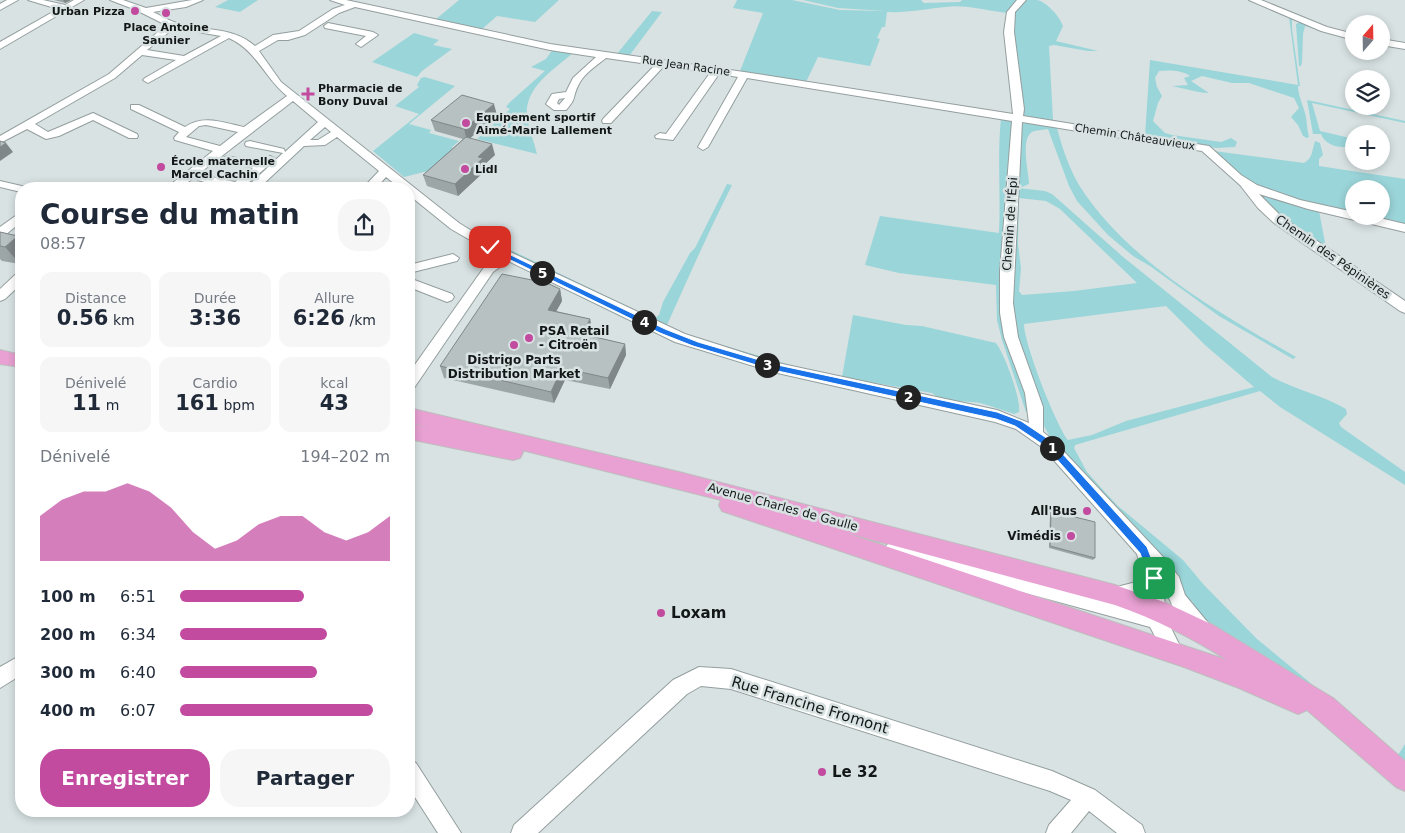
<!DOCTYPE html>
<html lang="fr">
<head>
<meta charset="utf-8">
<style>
	:root { --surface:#fff; --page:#f6f6f7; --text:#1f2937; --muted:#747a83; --accent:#c24a9f }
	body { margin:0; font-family:"DejaVu Sans",sans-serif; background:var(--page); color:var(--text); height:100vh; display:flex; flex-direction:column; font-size:19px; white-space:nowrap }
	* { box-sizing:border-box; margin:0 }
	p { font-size:16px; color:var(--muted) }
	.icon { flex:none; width:28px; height:28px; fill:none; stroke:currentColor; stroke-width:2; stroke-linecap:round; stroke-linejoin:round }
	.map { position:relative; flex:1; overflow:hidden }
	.drawer { position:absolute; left:15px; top:182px; width:400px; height:635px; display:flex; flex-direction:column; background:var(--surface); border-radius:20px; box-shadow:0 2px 8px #0003 }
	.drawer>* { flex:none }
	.needle { width:32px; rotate:20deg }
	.controls { position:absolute; left:1345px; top:15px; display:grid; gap:10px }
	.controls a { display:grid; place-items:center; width:45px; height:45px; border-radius:50%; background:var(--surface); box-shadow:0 2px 8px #0003; font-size:25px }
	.pin { position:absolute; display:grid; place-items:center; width:42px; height:42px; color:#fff; margin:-21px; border-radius:10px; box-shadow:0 2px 8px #0006 }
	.km { position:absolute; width:25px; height:25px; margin:-12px; border-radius:50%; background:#222; color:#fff; font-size:14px; line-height:25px; text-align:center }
	.round { display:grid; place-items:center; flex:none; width:52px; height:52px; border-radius:20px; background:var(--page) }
	.head { display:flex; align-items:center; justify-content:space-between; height:85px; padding:0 25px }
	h1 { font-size:28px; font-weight:600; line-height:38px }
	.figures { display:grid; grid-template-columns:repeat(3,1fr); gap:8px; height:85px; padding:5px 25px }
	.figures div { display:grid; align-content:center; border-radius:12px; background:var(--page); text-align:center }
	.figures b { font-size:21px; font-weight:600 }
	.figures small { font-size:14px; font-weight:400 }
	.figures p { font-size:14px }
	.chart { height:140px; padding:10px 25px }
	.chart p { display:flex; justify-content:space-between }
	.chart svg { width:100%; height:90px; margin-top:5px; fill:var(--accent); opacity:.7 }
	.action { display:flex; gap:10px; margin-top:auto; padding:10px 25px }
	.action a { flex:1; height:58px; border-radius:20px; background:var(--accent); color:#fff; font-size:20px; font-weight:600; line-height:58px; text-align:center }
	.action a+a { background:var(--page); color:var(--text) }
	ul { padding:0 25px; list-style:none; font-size:16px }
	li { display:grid; grid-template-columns:80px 60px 1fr; align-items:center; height:38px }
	li i { height:12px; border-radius:6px; background:var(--accent) }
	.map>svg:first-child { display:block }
	.green { fill:#9ad5d9; fill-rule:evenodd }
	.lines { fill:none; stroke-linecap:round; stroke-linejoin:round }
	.minor-casing { stroke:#949e9e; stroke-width:2 }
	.major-casing { stroke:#bdbebe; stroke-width:2 }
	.minor { fill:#fff; fill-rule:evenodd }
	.major { fill:#e8a1d2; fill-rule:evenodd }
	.wall { fill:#9da6a7 }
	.shaded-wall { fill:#808788 }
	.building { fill:#b7c1c2; stroke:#808788 }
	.route { fill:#1a73e8; stroke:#fff }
	.poi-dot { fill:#c24a9f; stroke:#d8e2e2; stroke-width:2 }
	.labels { text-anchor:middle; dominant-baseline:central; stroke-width:5; stroke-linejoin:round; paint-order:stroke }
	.far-poi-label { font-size:11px; font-weight:bold; fill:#131717; stroke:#d8e2e2; text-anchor:start }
	.far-street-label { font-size:11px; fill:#131717; stroke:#d8e2e2 }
	.street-label { font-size:12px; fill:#131717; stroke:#d8e2e2 }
	.poi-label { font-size:12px; font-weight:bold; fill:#131717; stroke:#d8e2e2; text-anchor:end }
	.near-poi-label { font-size:15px; font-weight:bold; fill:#131717; stroke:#d8e2e2; text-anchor:start }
	.near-street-label { font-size:15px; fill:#131717; stroke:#d8e2e2 }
</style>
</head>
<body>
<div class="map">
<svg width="1405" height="833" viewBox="0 0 1405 833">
	<rect width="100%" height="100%" fill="#d8e2e2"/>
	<path class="green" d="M228 0H258L240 12 215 7Z
		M459 0H559L535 22 497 16 481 30 435 20Z
		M737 0H792L840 10 886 11 838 8 803 0H921L924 3 960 2 962 0H1019L1008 13C988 11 965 4 945 7 925 9 907 13 887 12L885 27H882L877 38 880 39 870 66 818 57 806 82 740 71 763 13 733 8Z
		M1024 0C1028 0 1033 0 1037 0 1047 2 1060 17 1063 26L1056 41 1098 51H1088L1054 45 1049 46 1053 120 1145 136 1150 60 1298 85 1289 17 1292 18V29L1300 86H1298C1298 96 1304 107 1306 117 1307 124 1307 130 1309 137L1307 138 1303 136 1298 125 1291 117 1299 108 1294 98 1249 83H1232L1202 76 1191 81 1209 93C1198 93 1183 88 1172 86L1188 85 1184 78 1190 76C1182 70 1169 70 1159 71L1155 78 1157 87 1162 96 1158 103 1153 121 1165 133 1172 135 1221 142 1231 138 1237 142 1235 147 1216 148 1024 117 1021 113 1012 27 1015 11Z
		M652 11 662 12 629 56 616 55Z
		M1300 22 1306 23 1354 40 1305 26 1303 34 1302 62 1301 66H1299L1296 24Z
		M414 33 439 40 433 45 452 49 422 71 417 77 372 62Z
		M553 49 574 52C555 69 524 87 527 116 529 129 534 142 537 154L477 139 510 109 506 107 509 103 545 71 531 67 546 59Z
		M425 77 455 86 409 124 431 130 429 133 459 141 452 147 454 152 432 170 404 177 373 151 419 114 395 106 419 87 417 85 421 78Z
		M746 77 771 80 1000 116 1013 120 1006 238 1004 324 1029 399 1031 408 1029 413 1026 412 1002 340 997 320 996 285 899 273 865 265 880 216 999 233C1001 194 997 158 1001 118L753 78 747 79 743 83 701 156Z
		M1307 100 1405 121V123L1312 103 1320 131 1354 139V141H1350V146C1340 149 1325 145 1321 134H1313Z
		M1026 123H1043L1191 146 1209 152 1244 185 1263 209 1278 221 1405 309V312L1275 222 1207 153 1196 148 1057 128C1062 147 1069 168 1079 185 1127 261 1219 313 1296 357L1293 359 1219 316 1150 266 1133 256 1108 235 1077 201 1069 186 1048 129C1044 130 1036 130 1032 132 1020 139 1029 174 1029 184L1022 187 1017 185 1015 178 1018 130 1022 124Z
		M1315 141 1320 143 1323 155 1319 159V166L1405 179V226L1365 216H1381V189H1354V214L1277 194 1247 182 1214 151 1304 163C1313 158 1312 150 1315 141Z
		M727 184 732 185C709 231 688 278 667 325L690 336 791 365 712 345 679 333 486 240 488 239 654 319 659 315 663 302 690 253 695 248Z
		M1018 188 1045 191 1052 194 1122 256 1272 377C1296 390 1323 395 1346 409L1347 414 1339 423 1341 427 1405 472V485L1280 407 1260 391 1075 445 1074 448 1087 472 1104 491 1118 506 1183 560 1204 585 1257 639 1398 755 1405 744V766L1212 627 1199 614 1192 601 1188 602 1050 437 1044 426 1040 407 1012 326ZM1019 198 1046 201 1060 209 1137 283 1074 291 1022 295 1019 291 1021 269 1018 243ZM1166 306 1205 345 1254 387 1126 421 1092 435 1068 440C1056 425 1024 344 1024 324Z
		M1254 191 1319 211 1327 253 1299 234Z
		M853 315 906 325 922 326 996 343C1005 355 1021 398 1019 412L1014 414C1002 410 992 406 980 403 965 400 946 404 932 393L842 377Z"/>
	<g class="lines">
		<g class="minor-casing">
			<path id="minor" d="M7 0H18L0 10V4Z
				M28 0H43L65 5 74 0H84L0 49V42L58 9Z
				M110 0H123L146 8 192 0H203L186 7 153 12C160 15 167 20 174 22 201 32 231 25 255 46L273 35 299 31 333 9 345 5 330 0H346L550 44 744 72 1013 114 1004 32 1007 12 1017 0H1026L1015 12 1014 32 1024 109 1023 116 1209 146 1241 175 1257 185 1300 200 1354 212V216H1371L1405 224V232L1308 209 1259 194 1282 217 1405 301V313L1400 311 1274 223 1258 208 1240 185 1202 151 1022 122 1013 303 1018 337 1043 407V432L1053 440 1165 559 1179 577 1185 595 1209 624 1212 630 1209 636 1203 639 1197 636 1172 605 1163 584 1165 608 1171 611 1174 617 1171 623 1169 624 1184 654 1182 660 1175 663 1168 660 1150 627 887 555 884 550 887 545 893 542 1108 599 1106 595 1109 589 1140 581 1144 577 1137 554 1043 448 1016 429 995 422 773 372 675 342 508 261 493 272 414 388 409 389V373L485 266 498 256 451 229 409 195V189H401L386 177 375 189H362L379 171 337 137 325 145 304 146 258 189H245L283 153 246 146 245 144 246 142 250 141 284 149 285 152 318 122 293 101 179 189H165L213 151 175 140 174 138 179 132 131 109V105H139L185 127C204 114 224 123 244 127L287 96C264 77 257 51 229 38L148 83 143 80 145 78 176 60 142 55 115 78 35 124 48 132 93 113 137 134 138 136 137 138H129L93 120 59 136 46 139 27 129 0 143V136L109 74 166 25 136 10ZM355 7 550 50 596 57 573 78 566 92 552 94 546 104 554 110H566C577 98 572 98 578 86 583 74 596 66 606 58L655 65 603 119 602 121 603 123H611L664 66 710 73 666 134 660 133 655 136 656 138 673 140 719 74 738 77 698 147 703 150 708 147 747 78 1012 121 1000 271V313L1004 337 1025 393 1029 423 997 410 773 362 685 334 491 243 459 223 281 82 259 51 278 40H288L305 35 339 13ZM174 28 221 36 184 56 147 50ZM565 98 559 105 557 103 559 99ZM206 125 238 132 220 146 186 137 199 126ZM325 127 331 132 318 140H310ZM1147 595V609L1120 602 1145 596Z
				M1249 0H1261L1327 27 1354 34V40L1321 31Z
				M328 23 373 32 378 35 361 47 356 44 366 36 325 28 324 26Z
				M1381 39 1405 43V49L1381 45Z
				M227 156 259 162 270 156 276 159 241 189H228L198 180 196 178 202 175 235 182 253 168 223 161 221 159Z
				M0 181 26 187 28 189H21V192L0 187Z
				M21 212V222L4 236 0 237V227Z
				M453 254 459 258 457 261 409 273V265Z
				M21 273V284L5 299 0 301V289L16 274Z
				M409 278 452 294 454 297 452 300 447 302 409 287Z
				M21 655V675L0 688V667Z
				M699 667 731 669 1052 771 1095 790 1142 825 1145 833H1117L1089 811 1071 833H1046L1049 825 1071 800 1050 791 731 689 701 686 687 694 538 833H511L514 825 673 680Z
				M409 760 416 763 461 833H438L409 788Z"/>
		</g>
		<g class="major-casing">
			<path id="major" d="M0 350 21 355V367L0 364Z
				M409 408 679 472 1115 585 1164 602 1213 625 1298 677 1333 698 1405 761V791L1396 787 1307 710 1298 714 1239 688 1184 667 722 511 719 505 721 500 522 450 523 452 520 458 513 460 409 439V423L431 428 409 422ZM843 532 1115 605C1155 619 1191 637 1227 660Z"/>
		</g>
		<use href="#minor" class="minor"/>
		<use href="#major" class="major"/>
	</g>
	<path class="wall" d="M54 0H71L65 3Z
		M497 115 470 138 495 155 485 164 486 170 458 196 427 186 423 175 463 139 435 131 431 120Z
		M0 232 18 236 21 240V263L20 264 2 261 0 259Z
		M560 289 562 301 556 311 590 319 592 330 589 336 625 344 626 355 610 389 565 380 554 403 444 378 440 366Z
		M1051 511 1095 558 1093 560 1049 548 1050 514Z"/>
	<path class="shaded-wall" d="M63 0H71L65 3Z
		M494 104 497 115 467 141 464 129Z
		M6 143 13 152 0 161V147Z
		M492 144 495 155 485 164 486 170 458 196 455 184 478 157Z
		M18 236 21 240V263L20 264 5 247Z
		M560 289 562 301 551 321 548 310Z
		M590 319 592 330 584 346 582 334Z
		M625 344 626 355 610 389 608 378Z
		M562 368 565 380 554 403 551 392Z"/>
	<path class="building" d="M462 95 494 104 464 129 431 120Z
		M466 137 492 144 478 157 483 158 455 184 423 175Z
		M0 141 6 143 0 147Z
		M0 232 18 236 5 247 0 246Z
		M502 274 547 283 560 289 548 310 590 319 582 334 625 344 608 378 562 368 551 392 440 366Z
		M1051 511 1095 522V558L1050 546Z"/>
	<path class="route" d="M488 246H492L665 329 698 342 773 364 997 412 1021 421 1051 441 1147 547 1159 578 1157 582H1151L1140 553 1045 446 1015 426 996 419 773 370 693 346 660 333 488 249Z"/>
	<g class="poi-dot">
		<circle cx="135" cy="11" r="5"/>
		<circle cx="166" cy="13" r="5"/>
		<path d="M305.5 86.5h5v5h5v5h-5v5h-5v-5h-5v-5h5z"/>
		<circle cx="466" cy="123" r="5"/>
		<circle cx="161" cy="167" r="5"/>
		<circle cx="465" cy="169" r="5"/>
		<circle cx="529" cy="338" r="5"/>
		<circle cx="514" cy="345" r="5"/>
		<circle cx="1087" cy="511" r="5"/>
		<circle cx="1071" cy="536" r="5"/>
		<circle cx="661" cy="613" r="5"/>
		<circle cx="822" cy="772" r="5"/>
	</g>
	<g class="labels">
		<g class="far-poi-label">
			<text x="125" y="11" text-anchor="end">Urban Pizza</text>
			<text x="166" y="27" text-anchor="middle">Place Antoine<tspan x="166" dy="13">Saunier</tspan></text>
			<text x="318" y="88">Pharmacie de<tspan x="318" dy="13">Bony Duval</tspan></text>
			<text x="476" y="117">Equipement sportif<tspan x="476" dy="13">Aimé-Marie Lallement</tspan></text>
			<text x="171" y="161">École maternelle<tspan x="171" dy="13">Marcel Cachin</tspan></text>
			<text x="475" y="169">Lidl</text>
		</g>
		<g class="far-street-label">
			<text transform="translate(686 66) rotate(8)">Rue Jean Racine</text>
			<text transform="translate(1135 137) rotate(9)">Chemin Châteauvieux</text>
		</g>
		<g class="street-label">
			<text transform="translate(1010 224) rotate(-86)">Chemin de l'Épi</text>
			<text transform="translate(1333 257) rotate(35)">Chemin des Pépinières</text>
			<text transform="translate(783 507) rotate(15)">Avenue Charles de Gaulle</text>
		</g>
		<g class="poi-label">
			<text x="539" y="331" text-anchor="start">PSA Retail<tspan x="539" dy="14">- Citroën</tspan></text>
			<text x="514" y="360" text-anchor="middle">Distrigo Parts<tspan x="514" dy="14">Distribution Market</tspan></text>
			<text x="1077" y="511">All'Bus</text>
			<text x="1061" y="536">Vimédis</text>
		</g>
		<g class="near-poi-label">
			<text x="671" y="613">Loxam</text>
			<text x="832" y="772">Le 32</text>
		</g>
		<g class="near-street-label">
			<text transform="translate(810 705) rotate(17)">Rue Francine Fromont</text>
		</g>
	</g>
</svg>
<div class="controls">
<a><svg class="needle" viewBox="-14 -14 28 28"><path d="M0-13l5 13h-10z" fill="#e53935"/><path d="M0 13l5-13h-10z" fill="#747a83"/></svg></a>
<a><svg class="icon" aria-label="layers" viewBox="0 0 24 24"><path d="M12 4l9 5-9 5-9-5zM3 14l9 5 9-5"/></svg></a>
<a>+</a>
<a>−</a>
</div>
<div class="pin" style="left:1154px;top:578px;background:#1e9e55"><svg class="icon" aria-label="arrive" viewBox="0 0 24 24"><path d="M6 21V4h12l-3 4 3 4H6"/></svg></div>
<div class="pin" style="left:490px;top:247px;background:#d93025"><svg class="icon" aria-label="check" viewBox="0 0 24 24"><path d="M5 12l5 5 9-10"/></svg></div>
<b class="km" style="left:1052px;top:448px">1</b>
<b class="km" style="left:908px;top:397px">2</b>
<b class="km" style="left:767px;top:365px">3</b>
<b class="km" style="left:644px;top:322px">4</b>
<b class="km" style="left:542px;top:273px">5</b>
<section class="drawer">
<div class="head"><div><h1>Course du matin</h1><p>08:57</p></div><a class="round"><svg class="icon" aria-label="share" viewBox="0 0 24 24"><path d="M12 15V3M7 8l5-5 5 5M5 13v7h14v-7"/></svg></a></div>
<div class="figures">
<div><p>Distance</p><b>0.56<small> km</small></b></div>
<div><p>Durée</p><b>3:36</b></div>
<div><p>Allure</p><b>6:26<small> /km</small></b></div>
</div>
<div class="figures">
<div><p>Dénivelé</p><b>11<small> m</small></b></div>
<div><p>Cardio</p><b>161<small> bpm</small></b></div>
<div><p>kcal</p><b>43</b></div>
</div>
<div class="chart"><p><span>Dénivelé</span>194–202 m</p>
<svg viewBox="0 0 160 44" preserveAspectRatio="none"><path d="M0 44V22L10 14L20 10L30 10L40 6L50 10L60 18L70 30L80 38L90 34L100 26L110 22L120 22L130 30L140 34L150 30L160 22V44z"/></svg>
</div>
<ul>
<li><b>100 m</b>6:51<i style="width:59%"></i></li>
<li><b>200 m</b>6:34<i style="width:70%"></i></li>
<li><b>300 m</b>6:40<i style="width:65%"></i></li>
<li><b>400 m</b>6:07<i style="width:92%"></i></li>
</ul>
<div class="action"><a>Enregistrer</a><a>Partager</a></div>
</section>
</div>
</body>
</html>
